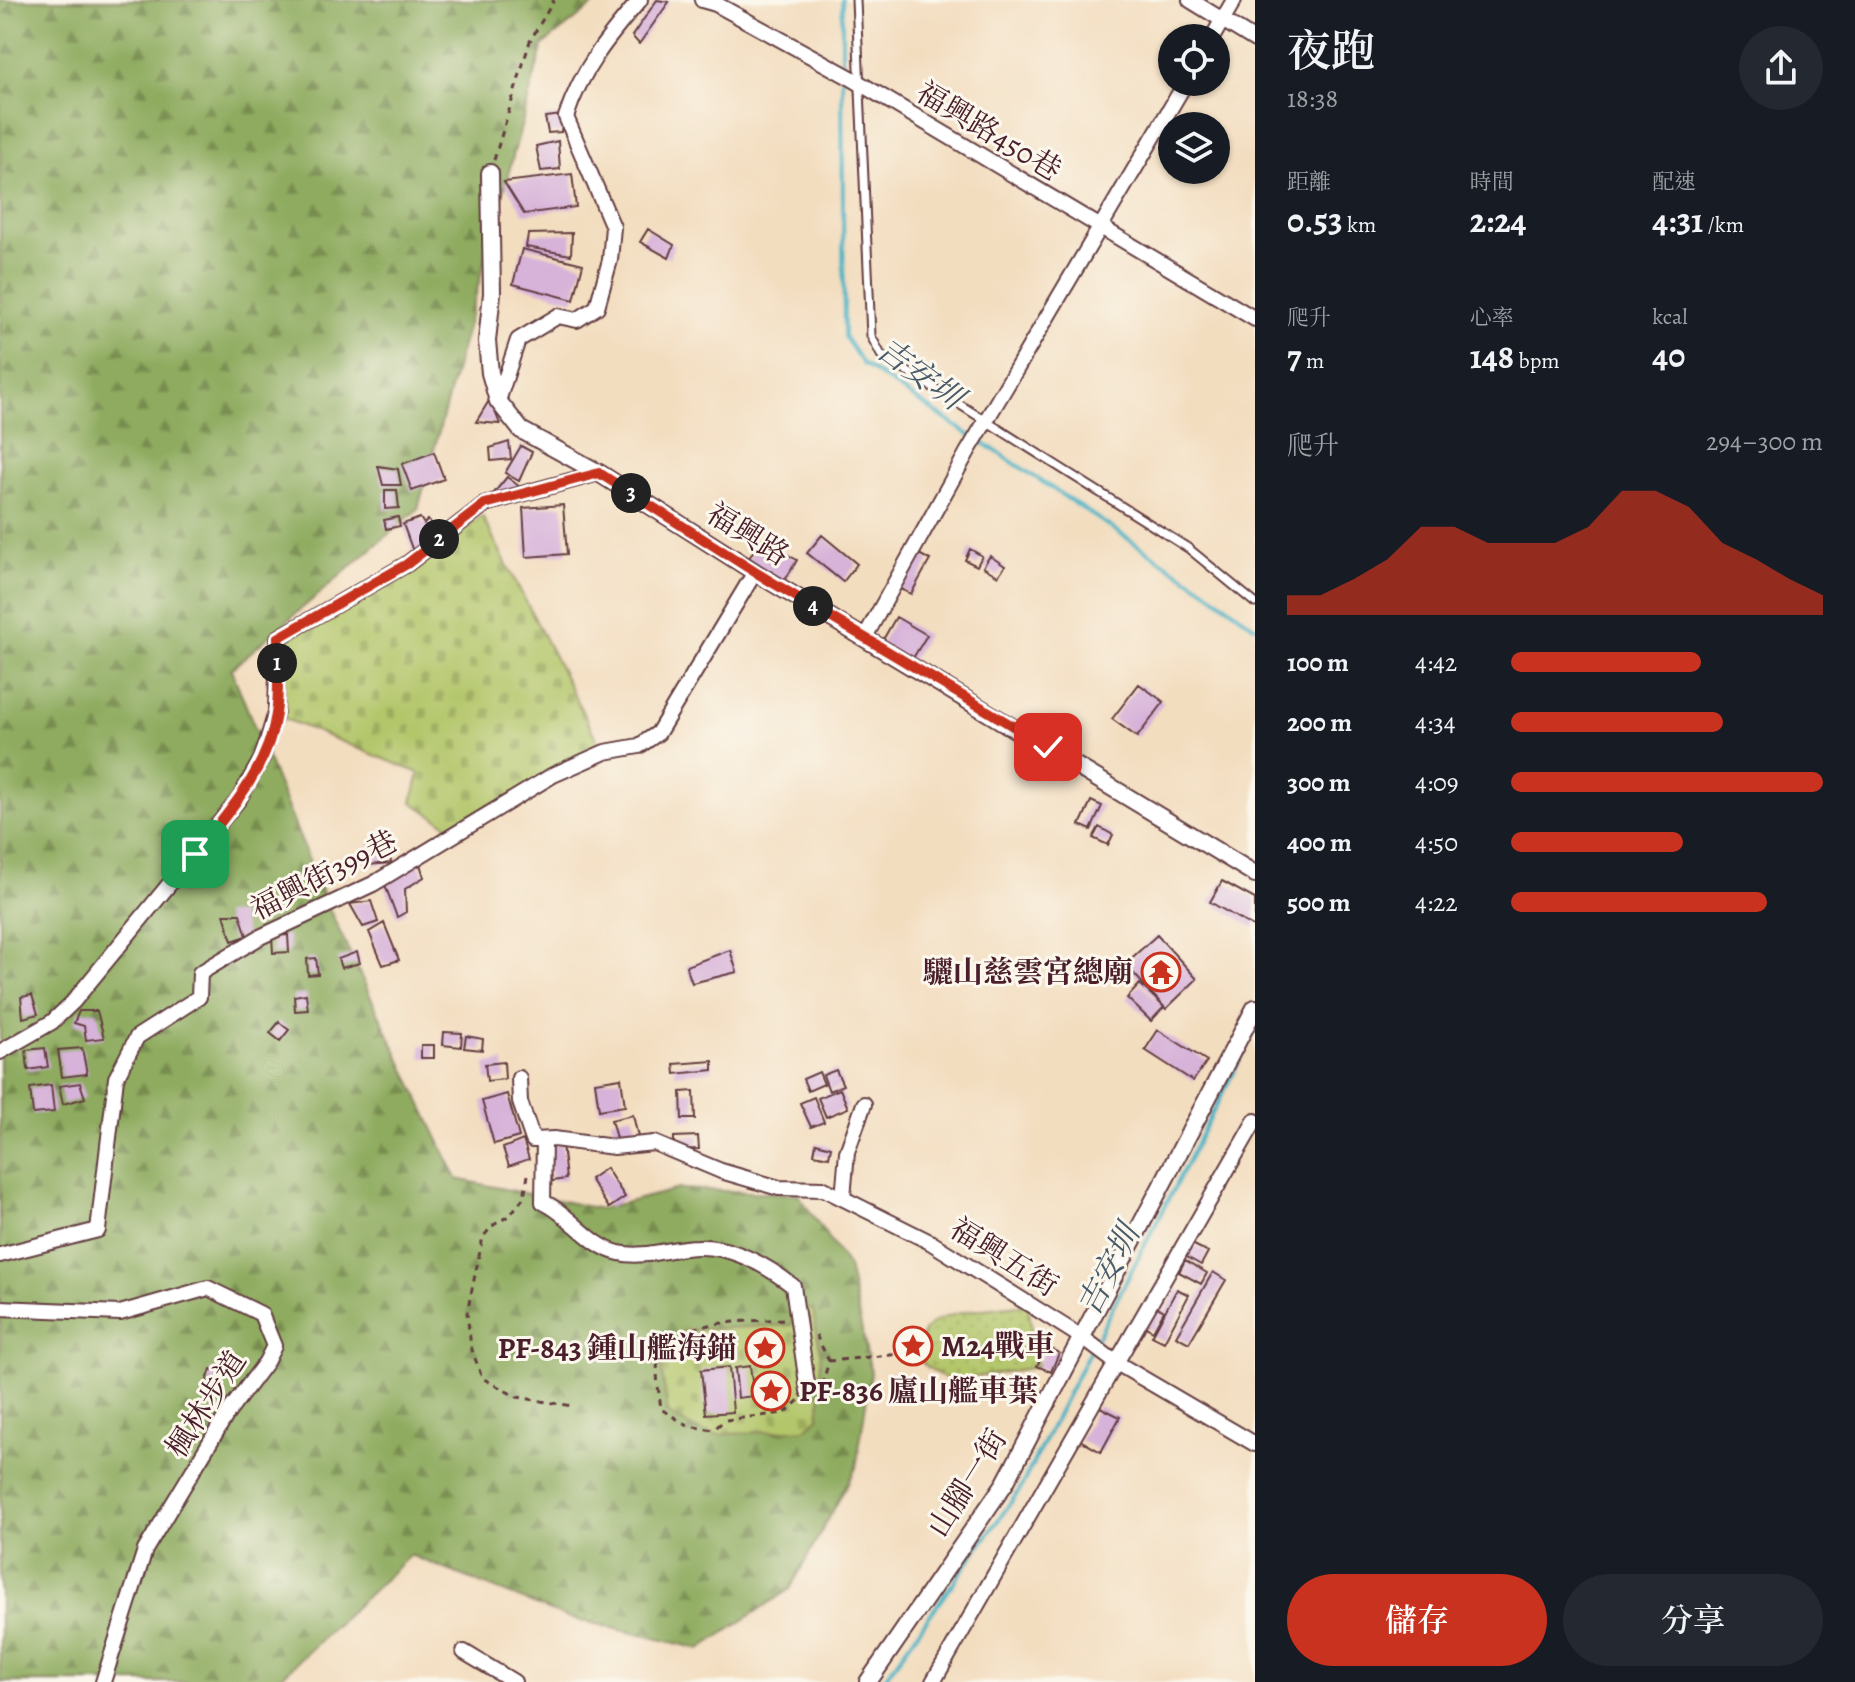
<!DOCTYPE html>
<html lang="zh-TW">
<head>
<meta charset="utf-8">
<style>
	:root { --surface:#171b24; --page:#242831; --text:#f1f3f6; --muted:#9ea1a6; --accent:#c8321e }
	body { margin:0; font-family:Alegreya,"Noto Serif TC",serif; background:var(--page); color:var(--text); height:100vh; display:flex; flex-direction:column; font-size:30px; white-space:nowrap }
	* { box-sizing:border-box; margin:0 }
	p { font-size:26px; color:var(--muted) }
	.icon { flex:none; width:44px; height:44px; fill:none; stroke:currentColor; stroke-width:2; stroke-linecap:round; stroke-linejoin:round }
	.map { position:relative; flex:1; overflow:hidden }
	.panel { display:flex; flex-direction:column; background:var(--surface); width:600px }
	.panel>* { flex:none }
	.buttons { position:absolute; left:1158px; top:24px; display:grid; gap:16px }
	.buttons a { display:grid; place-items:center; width:72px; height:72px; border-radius:50%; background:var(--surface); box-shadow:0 2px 6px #0004; font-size:40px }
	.pin { position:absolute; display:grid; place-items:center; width:68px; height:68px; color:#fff; margin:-34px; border-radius:16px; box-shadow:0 4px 12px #0006 }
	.km { position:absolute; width:40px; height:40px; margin:-20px; border-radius:50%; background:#222; color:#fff; font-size:22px; line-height:40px; text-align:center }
	.round { display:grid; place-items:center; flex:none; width:84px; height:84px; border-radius:42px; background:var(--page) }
	.summary { display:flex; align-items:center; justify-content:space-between; height:136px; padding:0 32px }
	h1 { font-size:44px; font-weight:600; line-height:60px }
	.metrics { display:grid; grid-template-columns:repeat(3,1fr); gap:12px; height:136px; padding:8px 32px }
	.metrics div { display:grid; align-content:center }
	.metrics b { font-size:34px; font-weight:600 }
	.metrics small { font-size:22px; font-weight:400 }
	.metrics p { font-size:22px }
	.chart { height:224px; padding:16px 32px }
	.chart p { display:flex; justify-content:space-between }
	.chart svg { width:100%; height:144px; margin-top:8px; fill:var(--accent); opacity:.7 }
	.primary-button { display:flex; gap:16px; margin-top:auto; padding:16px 32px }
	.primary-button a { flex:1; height:92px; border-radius:48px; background:var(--accent); color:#fff; font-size:32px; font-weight:600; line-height:92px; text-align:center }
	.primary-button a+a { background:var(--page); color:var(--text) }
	ul { padding:0 32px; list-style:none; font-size:26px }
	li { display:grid; grid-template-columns:128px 96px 1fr; align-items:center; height:60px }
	li i { height:20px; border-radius:10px; background:var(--accent) }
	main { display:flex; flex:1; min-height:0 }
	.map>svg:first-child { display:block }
	.forest { fill:url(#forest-firs); stroke:#6c6544; stroke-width:2 }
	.cemetery { fill:url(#cemetery-stones); stroke:#7e724a; stroke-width:2 }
	.park { fill:url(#park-dots); stroke:#7e724a; stroke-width:2 }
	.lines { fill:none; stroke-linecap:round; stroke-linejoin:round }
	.stream { stroke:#47b2c5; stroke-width:4 }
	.building { fill:#d7b2d9 }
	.service-casing { stroke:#633c41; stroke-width:11 }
	.minor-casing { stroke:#633c41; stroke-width:18 }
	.tertiary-casing { stroke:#633c41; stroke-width:20 }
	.path { stroke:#633c41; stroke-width:3; stroke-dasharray:6 6; stroke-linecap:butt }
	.service { stroke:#fff; stroke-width:7 }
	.minor { stroke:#fff; stroke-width:14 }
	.tertiary { stroke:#fff; stroke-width:16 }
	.route-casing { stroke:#fff; stroke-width:16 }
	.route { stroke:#c8321e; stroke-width:10 }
	.labels { text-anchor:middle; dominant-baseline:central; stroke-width:6; stroke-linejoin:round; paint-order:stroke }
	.street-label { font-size:30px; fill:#4a1f2b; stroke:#fbf7ec }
	.poi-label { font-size:30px; font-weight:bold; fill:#4a1f2b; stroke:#fbf7ec; text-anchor:end }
	.water-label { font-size:32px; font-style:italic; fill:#495a69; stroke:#fbf7ec }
</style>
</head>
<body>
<main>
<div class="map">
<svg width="1255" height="1682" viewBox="0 0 1255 1682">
	<defs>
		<pattern id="forest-firs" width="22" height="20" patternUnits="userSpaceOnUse" patternTransform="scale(2)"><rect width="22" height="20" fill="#8eab5e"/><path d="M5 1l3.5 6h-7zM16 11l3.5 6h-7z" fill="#768b4e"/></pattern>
		<pattern id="cemetery-stones" width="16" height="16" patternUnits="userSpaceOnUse" patternTransform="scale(2)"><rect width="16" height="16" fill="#b3c66a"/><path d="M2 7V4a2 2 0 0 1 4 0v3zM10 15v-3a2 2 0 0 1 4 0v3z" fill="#9baa5c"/></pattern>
		<pattern id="park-dots" width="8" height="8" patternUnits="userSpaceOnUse" patternTransform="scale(2)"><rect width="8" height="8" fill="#b3c66a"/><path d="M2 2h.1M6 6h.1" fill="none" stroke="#9baa5c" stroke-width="1.8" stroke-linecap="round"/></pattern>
	</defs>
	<rect width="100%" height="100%" fill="#fbf7ec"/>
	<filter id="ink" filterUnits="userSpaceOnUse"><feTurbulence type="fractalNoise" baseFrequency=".0125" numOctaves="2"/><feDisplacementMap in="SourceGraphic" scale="16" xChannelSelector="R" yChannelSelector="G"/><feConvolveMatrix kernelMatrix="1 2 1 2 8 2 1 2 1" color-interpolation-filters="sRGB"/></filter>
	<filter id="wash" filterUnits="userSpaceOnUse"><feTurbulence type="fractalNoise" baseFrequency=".006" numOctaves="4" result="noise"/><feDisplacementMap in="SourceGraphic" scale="32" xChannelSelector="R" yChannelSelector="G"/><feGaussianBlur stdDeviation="1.8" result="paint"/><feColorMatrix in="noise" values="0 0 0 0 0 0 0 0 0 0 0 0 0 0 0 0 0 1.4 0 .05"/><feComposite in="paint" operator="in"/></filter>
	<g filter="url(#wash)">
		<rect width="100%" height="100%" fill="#f3ddbf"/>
		<path class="forest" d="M0 0H600L543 45 418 509 231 669 328 907 457 1179 600 1209 679 1189 798 1194 848 1267 871 1372 856 1468 790 1589 700 1649 566 1617 410 1555 276 1682H0Z"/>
		<path class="cemetery" d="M482 516 601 748 452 828 412 802 419 773 283 718V656L290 637 411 574Z
			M813 1309C816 1340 830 1365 811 1393H821L818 1417 805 1429 716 1435 692 1428 668 1413 660 1358 684 1330 792 1325V1313Z"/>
		<path class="park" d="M1028 1304 1037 1367 958 1380 944 1378 923 1364C922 1353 918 1342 924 1332 937 1309 1002 1308 1028 1304Z"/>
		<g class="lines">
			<path class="stream" d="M842 0V68
				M842 76 844 336 863 364 971 436
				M979 440 1207 591 1255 627
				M1095 1342 1255 1030
				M882 1682 1019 1491 1090 1350"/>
		</g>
		<g id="blocks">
			<path class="building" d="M657 0 669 2 639 44 632 36Z
				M563 115 561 132 548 133 545 117Z
				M558 141 560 169 541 171 536 146Z
				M572 174 576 207 524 214 504 182Z
				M648 229 674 245 669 258 640 242Z
				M572 233 571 255 526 247 528 234Z
				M522 249 583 264 574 300 513 284Z
				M490 399 500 424 476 422Z
				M509 442 511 459 491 461 490 448Z
				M521 446 532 452 519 481 505 473Z
				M434 452 444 479 412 491 402 464Z
				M378 466 398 469 401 485H383Z
				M507 477 524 490 489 499Z
				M385 490H397L399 508 385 509Z
				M563 505 567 554 526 557 523 508Z
				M398 517 400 526 386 529 384 520Z
				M420 518 424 524 428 520 439 534 414 554 403 524Z
				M822 535 857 564 843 582 807 553Z
				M760 539 797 560 784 582 747 562Z
				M970 549 982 556 977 566 965 560Z
				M919 554 930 560 911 594 900 589Z
				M990 556 1005 566 998 576 983 567Z
				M896 617 927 635 910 663 880 645Z
				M1139 684 1164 702 1137 737 1112 719Z
				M1038 724 1052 733 1045 744 1031 735Z
				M1091 801 1102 806 1091 830 1080 825Z
				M1099 827 1113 835 1108 845 1093 838Z
				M388 836 391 863 367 865 366 847Z
				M420 864 424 877 405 889 406 912 397 917 385 885Z
				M1222 881 1255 899V928L1210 902Z
				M371 901 378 922 363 927 350 904Z
				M224 914H240L247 936 232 941Z
				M384 923 399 960 383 965 369 932Z
				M288 935 289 952 273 953 272 936Z
				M1157 935 1197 979 1166 1009 1125 964Z
				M730 950 737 972 692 983 686 966Z
				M357 952 360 963 341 968 338 959Z
				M316 958 318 974 308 975 307 959Z
				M1140 984 1164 1007 1151 1021 1127 998Z
				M306 994 308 1010 295 1011 294 996Z
				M32 995 38 1014 23 1018 21 997Z
				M79 1011H97L104 1038 86 1040 84 1026 74 1023Z
				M279 1022 289 1030 280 1041 270 1033Z
				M1158 1030 1207 1061 1193 1081 1145 1050Z
				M444 1032 462 1033 461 1047 443 1045Z
				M466 1036 483 1039 482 1050 464 1048Z
				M421 1045H434V1058H421Z
				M45 1048 48 1067 28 1070 26 1050Z
				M82 1048 87 1074 62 1077 58 1050Z
				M713 1061V1070L675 1074 674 1064Z
				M504 1062 505 1079 487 1081 485 1064Z
				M836 1070 843 1085 829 1091 823 1075Z
				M819 1072 824 1084 808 1091 803 1079Z
				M621 1078 625 1106 599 1110 595 1082Z
				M80 1083 85 1098 63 1104 59 1086Z
				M51 1085 54 1112 33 1114 30 1088Z
				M840 1089 848 1108 826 1117 818 1098Z
				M694 1091 695 1119H682L681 1092Z
				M507 1094 519 1137 494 1144 482 1101Z
				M814 1097 824 1122 811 1127 800 1103Z
				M633 1115 638 1137 617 1142 611 1120Z
				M698 1136 699 1149 674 1150V1137Z
				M523 1140 529 1159 509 1166 503 1148Z
				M816 1143 831 1147 829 1157 814 1154Z
				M562 1144 566 1179 552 1181 548 1145Z
				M606 1168 625 1197 609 1208 590 1179Z
				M1192 1244 1208 1252 1201 1265 1185 1256Z
				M1185 1260 1207 1273 1201 1284 1179 1272Z
				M1213 1272 1226 1280 1189 1343 1176 1336Z
				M1177 1289 1189 1295 1164 1342 1152 1336Z
				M1155 1306 1164 1311 1153 1331 1144 1326Z
				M772 1331 773 1345H764L763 1332Z
				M1046 1347 1059 1353 1051 1372 1037 1366Z
				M750 1366 754 1396 738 1398 735 1368Z
				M729 1367 733 1412 706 1414 701 1370Z
				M211 1369 220 1372 215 1384 207 1381Z
				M1098 1406 1120 1417 1101 1452 1080 1440Z"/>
		</g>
	</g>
	<g filter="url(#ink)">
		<use href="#blocks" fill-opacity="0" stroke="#633c41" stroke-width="2"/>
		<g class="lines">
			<g class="service-casing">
				<path id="service" d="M856 0 871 336 881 355 1188 548 1255 603"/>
			</g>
			<g class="minor-casing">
				<path id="minor" d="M702 0 716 4 851 78 1255 319
					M1190 0 1255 40
					M1212 38 1234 0
					M498 401 518 340 558 316 577 320 597 307 610 260 613 227 566 117C581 70 608 37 640 0
					M865 637 968 451 1186 82
					M0 1052 52 1022 73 1002 239 799 262 758 276 712 278 638 407 564 485 504 599 473
					M519 1078 520 1102 533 1140 554 1139 614 1147 654 1143 721 1171 779 1188 824 1189 930 1242 1083 1338 1115 1362 1255 1444
					M544 1140 543 1202C570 1214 590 1247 619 1253 645 1259 672 1247 698 1247 733 1246 766 1265 793 1286L808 1391
					M843 1198 847 1152 864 1104
					M0 1255 98 1230 116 1078 137 1037 199 997 200 973 260 937 373 884 553 775 605 752 639 746 658 733 755 572
					M0 1308 120 1313 208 1288 261 1314 274 1346 266 1362 227 1414 145 1550 103 1682
					M464 1652 514 1682
					M933 1682 1255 1121"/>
			</g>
			<g class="tertiary-casing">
				<path id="tertiary" d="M490 173 492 293 487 341 490 373 498 401 521 430 599 473 755 572 1255 874
					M868 1682 1005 1483 1255 1008"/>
			</g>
			<path class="path" d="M494 160 530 41 554 0
				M528 1175 524 1197 510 1215 492 1226 483 1237 467 1313 471 1347 482 1378 517 1397 572 1406
				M783 1319C753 1322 671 1319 660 1352 654 1370 659 1390 661 1409L688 1426 713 1430 725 1420 785 1413 799 1400
				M816 1335 829 1361
				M822 1385 829 1361 921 1352"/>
			<use href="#service" class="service"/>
			<use href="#minor" class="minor"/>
			<use href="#tertiary" class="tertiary"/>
		</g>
	</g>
	<g class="lines" filter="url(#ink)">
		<g class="route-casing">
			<path id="route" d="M195 854C229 812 268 769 276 714 280 689 277 663 278 638L407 564 485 504 599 473 755 572 1048 747"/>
		</g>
		<use href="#route" class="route"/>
	</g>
	<defs>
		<g id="temple-ring" transform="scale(2)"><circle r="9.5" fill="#fbf7ec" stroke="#c8321e" stroke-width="1.5"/><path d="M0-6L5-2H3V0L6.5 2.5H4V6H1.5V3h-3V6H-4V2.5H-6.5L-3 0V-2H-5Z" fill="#c8321e"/></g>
		<g id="sight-ring" transform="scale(2)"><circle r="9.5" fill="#fbf7ec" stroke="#c8321e" stroke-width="1.5"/><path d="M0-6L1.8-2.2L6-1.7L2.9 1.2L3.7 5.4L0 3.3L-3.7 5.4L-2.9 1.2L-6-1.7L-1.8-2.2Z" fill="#c8321e"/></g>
	</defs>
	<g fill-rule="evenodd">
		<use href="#temple-ring" x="1161" y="972"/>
		<use href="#sight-ring" x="913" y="1346"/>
		<use href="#sight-ring" x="765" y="1348"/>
		<use href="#sight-ring" x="771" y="1391"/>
	</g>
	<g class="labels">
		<g class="street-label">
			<text transform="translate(989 131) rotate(31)">福興路450巷</text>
			<text transform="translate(748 534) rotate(32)">福興路</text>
			<text transform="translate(324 875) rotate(-27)">福興街399巷</text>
			<text transform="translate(1004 1257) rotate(32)">福興五街</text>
			<text transform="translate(206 1404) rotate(-57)">楓林步道</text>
			<text transform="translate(967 1483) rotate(-58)">山腳一街</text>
		</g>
		<g class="poi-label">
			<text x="1133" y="972">驪山慈雲宮總廟</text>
			<text x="941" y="1346" text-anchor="start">M24戰車</text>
			<text x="737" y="1348">PF-843 鍾山艦海錨</text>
			<text x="799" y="1391" text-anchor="start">PF-836 廬山艦車葉</text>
		</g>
		<g class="water-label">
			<text transform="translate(920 373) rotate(36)">吉安圳</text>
			<text transform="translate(1108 1270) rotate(-63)">吉安圳</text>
		</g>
	</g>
</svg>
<div class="buttons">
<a><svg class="icon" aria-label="locate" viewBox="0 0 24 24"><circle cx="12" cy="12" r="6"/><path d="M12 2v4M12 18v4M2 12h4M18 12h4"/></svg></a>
<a><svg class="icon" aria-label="layers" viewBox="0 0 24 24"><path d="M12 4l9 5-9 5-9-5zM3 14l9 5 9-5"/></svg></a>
</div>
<div class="pin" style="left:195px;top:854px;background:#1e9e55"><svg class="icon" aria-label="arrive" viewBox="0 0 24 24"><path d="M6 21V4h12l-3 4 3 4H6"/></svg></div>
<div class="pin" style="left:1048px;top:747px;background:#d93025"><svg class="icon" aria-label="check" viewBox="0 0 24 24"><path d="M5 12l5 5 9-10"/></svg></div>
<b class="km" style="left:277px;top:663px">1</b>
<b class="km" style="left:439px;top:539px">2</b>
<b class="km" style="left:631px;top:493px">3</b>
<b class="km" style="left:813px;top:606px">4</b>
</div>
<section class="panel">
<div class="summary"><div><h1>夜跑</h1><p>18:38</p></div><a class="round"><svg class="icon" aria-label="share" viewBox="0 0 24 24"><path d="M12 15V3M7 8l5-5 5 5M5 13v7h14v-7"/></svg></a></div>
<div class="metrics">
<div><p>距離</p><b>0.53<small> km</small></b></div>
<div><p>時間</p><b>2:24</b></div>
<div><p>配速</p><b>4:31<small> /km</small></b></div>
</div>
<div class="metrics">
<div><p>爬升</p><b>7<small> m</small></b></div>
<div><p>心率</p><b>148<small> bpm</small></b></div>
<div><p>kcal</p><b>40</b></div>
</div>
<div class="chart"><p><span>爬升</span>294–300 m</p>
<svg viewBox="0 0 160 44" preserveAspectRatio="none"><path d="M0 44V38L10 38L20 33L30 27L40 17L50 17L60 22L70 22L80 22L90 17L100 6L110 6L120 11L130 22L140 27L150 33L160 38V44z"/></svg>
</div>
<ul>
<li><b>100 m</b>4:42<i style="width:61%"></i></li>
<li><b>200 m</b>4:34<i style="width:68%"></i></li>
<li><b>300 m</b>4:09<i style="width:100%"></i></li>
<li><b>400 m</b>4:50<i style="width:55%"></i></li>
<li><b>500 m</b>4:22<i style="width:82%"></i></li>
</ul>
<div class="primary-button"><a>儲存</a><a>分享</a></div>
</section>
</main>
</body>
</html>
